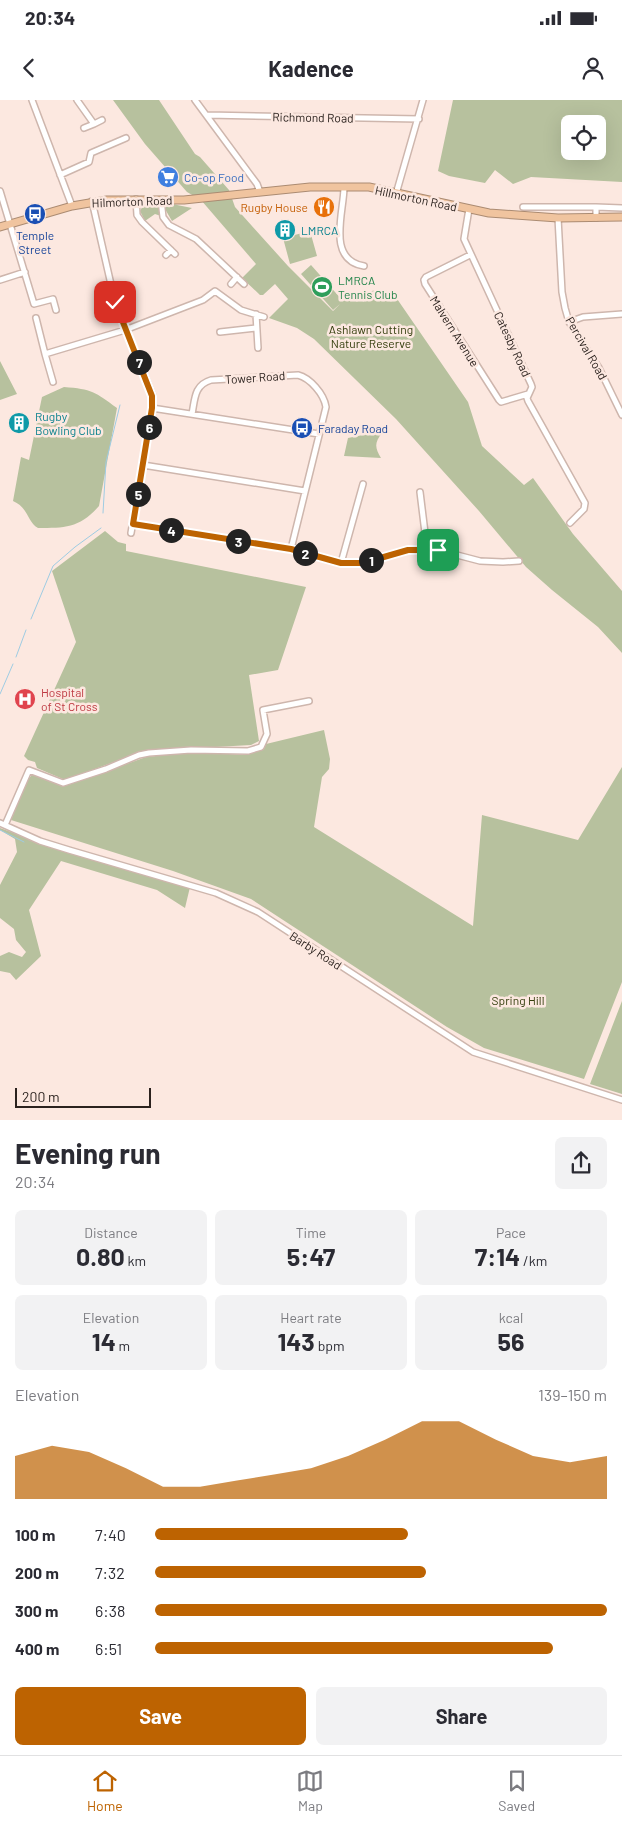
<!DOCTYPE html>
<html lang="en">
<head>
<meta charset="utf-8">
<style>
	:root { --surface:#fff; --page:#f2f2f3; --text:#2b2b33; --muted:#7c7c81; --line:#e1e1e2; --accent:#bd6301 }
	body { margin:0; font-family:Barlow,sans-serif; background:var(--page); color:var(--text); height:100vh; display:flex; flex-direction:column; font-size:19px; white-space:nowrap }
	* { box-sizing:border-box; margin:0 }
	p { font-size:16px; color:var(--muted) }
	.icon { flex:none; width:28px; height:28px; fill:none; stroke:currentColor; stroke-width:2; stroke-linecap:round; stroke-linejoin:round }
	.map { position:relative; height:1020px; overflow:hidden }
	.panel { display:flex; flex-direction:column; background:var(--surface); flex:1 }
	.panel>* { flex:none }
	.controls { position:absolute; left:561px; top:15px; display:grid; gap:10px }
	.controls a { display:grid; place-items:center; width:45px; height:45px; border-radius:8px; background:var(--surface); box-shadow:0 5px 20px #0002; font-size:25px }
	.scale { position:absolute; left:15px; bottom:12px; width:136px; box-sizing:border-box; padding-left:5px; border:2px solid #2b221e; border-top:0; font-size:14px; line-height:18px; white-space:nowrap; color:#2b221e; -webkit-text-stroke:4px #fce8e0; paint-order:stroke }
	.pin { position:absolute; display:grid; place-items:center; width:42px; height:42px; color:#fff; margin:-21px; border-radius:10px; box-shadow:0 2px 8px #0006 }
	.km { position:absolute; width:25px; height:25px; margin:-12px; border-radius:50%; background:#222; color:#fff; font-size:14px; line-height:25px; text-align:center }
	.round { display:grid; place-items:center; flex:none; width:52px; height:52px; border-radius:8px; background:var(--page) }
	.headline { display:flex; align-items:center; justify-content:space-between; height:85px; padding:0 15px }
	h1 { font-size:28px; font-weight:700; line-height:38px }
	.metrics { display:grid; grid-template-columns:repeat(3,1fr); gap:8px; height:85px; padding:5px 15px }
	.metrics div { display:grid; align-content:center; border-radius:8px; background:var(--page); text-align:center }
	.metrics b { font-size:25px; font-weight:700 }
	.metrics small { font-size:14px; font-weight:400 }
	.metrics p { font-size:14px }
	.chart { height:140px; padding:10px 15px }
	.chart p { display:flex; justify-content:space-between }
	.chart svg { width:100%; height:90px; margin-top:5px; fill:var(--accent); opacity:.7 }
	.action { display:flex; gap:10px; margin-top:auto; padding:10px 15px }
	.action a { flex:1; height:58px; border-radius:8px; background:var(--accent); color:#fff; font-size:20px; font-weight:700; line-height:58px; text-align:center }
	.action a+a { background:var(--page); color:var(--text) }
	ul { padding:0 15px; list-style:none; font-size:16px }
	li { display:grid; grid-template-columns:80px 60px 1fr; align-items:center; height:38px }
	li i { height:12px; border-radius:6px; background:var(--accent) }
	.status { display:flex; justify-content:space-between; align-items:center; height:35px; padding:0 25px; background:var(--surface); direction:ltr }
	.status svg { height:14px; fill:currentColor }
	header { display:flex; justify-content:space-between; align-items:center; height:65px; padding:0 15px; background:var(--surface); font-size:22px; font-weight:700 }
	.dock { display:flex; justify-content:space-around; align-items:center; height:70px; border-top:1px solid var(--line); background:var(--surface); font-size:14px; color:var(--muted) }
	.dock a { display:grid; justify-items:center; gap:2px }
	.dock .active { color:var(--accent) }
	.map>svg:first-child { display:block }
	.green { fill:#b7c19e; fill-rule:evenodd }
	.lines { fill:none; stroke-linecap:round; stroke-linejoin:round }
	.stream { stroke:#9ecce3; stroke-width:1 }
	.minor-casing { stroke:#ceb6ad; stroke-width:8 }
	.highway-casing { stroke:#ab8b72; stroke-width:9 }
	.minor { stroke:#fff; stroke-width:5 }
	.highway { stroke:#f0c49f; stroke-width:7 }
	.route-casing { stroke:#fff; stroke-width:10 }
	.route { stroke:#bd6301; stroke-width:6 }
	.labels { text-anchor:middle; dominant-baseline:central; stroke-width:5; stroke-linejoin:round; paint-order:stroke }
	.street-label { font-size:12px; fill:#2b221e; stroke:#fce8e0 }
	.shop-label { font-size:12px; fill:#366cbe; stroke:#fce8e0; text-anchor:start }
	.food-label { font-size:12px; fill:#c56008; stroke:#fce8e0; text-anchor:end }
	.culture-label { font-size:12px; fill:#0d838f; stroke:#fce8e0; text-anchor:start }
	.transit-label { font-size:12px; fill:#164399; stroke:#fce8e0 }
	.leisure-label { font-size:12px; fill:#27864d; stroke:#fce8e0; text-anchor:start }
	.park-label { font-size:12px; fill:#343e0d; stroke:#fce8e0 }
	.health-label { font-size:12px; fill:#be3a42; stroke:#fce8e0; text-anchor:start }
</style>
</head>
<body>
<div class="status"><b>20:34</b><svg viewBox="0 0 49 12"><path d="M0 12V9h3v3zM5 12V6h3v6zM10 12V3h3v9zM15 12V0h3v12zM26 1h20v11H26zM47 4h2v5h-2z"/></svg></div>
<header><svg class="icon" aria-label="back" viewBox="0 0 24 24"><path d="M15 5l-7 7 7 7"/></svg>Kadence<svg class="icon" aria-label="person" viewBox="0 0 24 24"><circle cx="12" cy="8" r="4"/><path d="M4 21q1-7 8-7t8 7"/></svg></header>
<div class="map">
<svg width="622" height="1020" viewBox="0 0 622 1020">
	<rect width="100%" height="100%" fill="#fce8e0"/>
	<path class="green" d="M113 0H159L195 54 200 57 229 90 235 107 288 166 333 211 340 204 333 210 301 174 311 165 343 201C353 193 382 186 393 193L468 302 482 346 524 385 533 378 573 434 622 491V553L598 527 552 490 526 467 479 411 396 319 314 239 297 228 269 218 288 199 275 184 263 195H260L242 178 256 164 201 100 187 92 145 44Z
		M453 0H622V82L531 77 513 84 495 70 485 83 449 76 438 71ZM570 24H598V51H570Z
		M144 104H154L159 106 161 116 155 114 145 121 140 111Z
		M172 104 192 108 172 121 165 109V105Z
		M310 131 317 156 290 164 283 138Z
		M0 261 17 294 0 300Z
		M64 287C92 289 95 292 117 308L99 406C80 428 65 428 38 428 27 422 29 408 13 401L21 357 29 360 42 297Z
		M382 333C374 343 375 348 381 358L344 356 348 338 368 334Z
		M105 431 118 442 126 444V451L306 487 278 570 249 575 259 641 251 645 144 651 65 680 37 668 35 662 28 660 24 656 76 542 52 471Z
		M324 630 330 659 329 669 322 677 314 727 473 826 482 715 578 740 622 667V882L584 979 484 948 447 927 251 799 173 771 11 720 27 680 33 674 65 686 146 657 194 652 246 655 260 650 266 644Z
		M0 728 64 751 190 787 185 808 157 790 61 761 29 810 41 856 16 880 10 873 0 871V856L9 852 22 857 26 852 16 840 14 829 0 818V785L17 752 15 739 0 730Z
		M622 901V994L590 984Z"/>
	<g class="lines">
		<path class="stream" d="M103 413 106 362 120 305
			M31 519 53 466 75 447 101 428
			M16 557 26 530
			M0 594 13 564
			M0 730 24 742"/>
		<g class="minor-casing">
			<path id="minor" d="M32 0 72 106
				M77 0 94 24 102 20
				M195 0 257 84 260 92
				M207 15 419 19
				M84 28 94 24
				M60 75 89 62 91 53 126 38
				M344 87C344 112 326 160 364 166
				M0 91 34 204 53 199 56 210
				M396 94 423 0
				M136 99 137 115 142 122 175 154
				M161 100 163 117 169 125 196 139 244 184
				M92 101 115 202 153 296 152 308 131 433
				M523 107H596
				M469 109 464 139 531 284 532 287 527 298 528 301 585 403 584 409 570 423
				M558 118 562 192 565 208 569 222 599 268 622 315
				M596 118V107L622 108
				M166 155 171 150
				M470 155 426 177 424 180 425 184 499 300 501 302 528 294
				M0 180 25 172
				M231 184 237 177
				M256 214 258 248
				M36 218 45 254 125 230 203 200 215 191 241 210 264 217
				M569 222 583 217 622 214
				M220 232 256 228
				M45 254 53 282
				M152 308 319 334
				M192 314C195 299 194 285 211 280L298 275C310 278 324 294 326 307L291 449
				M143 365 305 391
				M420 392 427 449
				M133 424 291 449 341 463H363L408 450 427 449 438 450 480 461 503 462 519 461
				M341 463 363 384
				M0 723 40 741 69 750 216 793 258 812 473 952 622 1000
				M5 725 29 670 63 683 106 669 139 655 149 653 191 650 248 651 261 647 267 634 263 610 309 601"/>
		</g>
		<g class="highway-casing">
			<path id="highway" d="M0 127 72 106 107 100H184L310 87H369L489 113 558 118 622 117"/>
		</g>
		<use href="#minor" class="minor"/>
		<use href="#highway" class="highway"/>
	</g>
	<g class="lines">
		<g class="route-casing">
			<path id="route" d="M115 202 152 296V308L133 424 291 449 341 463H363L408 450H438"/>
		</g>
		<use href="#route" class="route"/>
	</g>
	<defs>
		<g id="supermarket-disc" transform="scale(1.125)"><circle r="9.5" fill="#3f7fe0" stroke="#fce8e0"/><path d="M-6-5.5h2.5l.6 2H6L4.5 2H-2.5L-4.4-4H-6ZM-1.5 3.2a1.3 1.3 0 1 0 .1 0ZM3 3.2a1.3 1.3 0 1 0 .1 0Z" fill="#fff"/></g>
		<g id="restaurant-disc" transform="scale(1.125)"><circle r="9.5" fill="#e8710a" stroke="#fce8e0"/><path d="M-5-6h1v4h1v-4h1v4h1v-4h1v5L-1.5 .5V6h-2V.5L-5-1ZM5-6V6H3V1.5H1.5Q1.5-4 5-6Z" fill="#fff"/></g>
		<g id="bus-disc" transform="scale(1.125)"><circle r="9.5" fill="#1a4fb4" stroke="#fce8e0"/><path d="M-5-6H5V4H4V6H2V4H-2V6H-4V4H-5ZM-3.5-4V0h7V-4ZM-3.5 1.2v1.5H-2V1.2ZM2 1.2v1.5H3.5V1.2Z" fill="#fff"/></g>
		<g id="building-disc" transform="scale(1.125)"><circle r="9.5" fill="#0f9aa8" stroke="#fce8e0"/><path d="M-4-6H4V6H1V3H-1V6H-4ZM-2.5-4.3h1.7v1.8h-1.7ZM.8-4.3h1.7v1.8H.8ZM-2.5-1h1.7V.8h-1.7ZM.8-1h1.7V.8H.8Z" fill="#fff"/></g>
		<g id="stadium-disc" transform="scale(1.125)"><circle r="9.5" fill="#2e9e5b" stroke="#fce8e0"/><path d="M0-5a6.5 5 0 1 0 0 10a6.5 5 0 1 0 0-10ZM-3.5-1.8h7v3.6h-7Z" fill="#fff"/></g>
		<g id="hospital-disc" transform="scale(1.125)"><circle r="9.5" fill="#e0444e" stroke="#fce8e0"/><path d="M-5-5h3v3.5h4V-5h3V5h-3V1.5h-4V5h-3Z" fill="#fff"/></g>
	</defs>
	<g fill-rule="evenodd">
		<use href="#supermarket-disc" x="168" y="77"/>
		<use href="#restaurant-disc" x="324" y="107"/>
		<use href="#bus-disc" x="35" y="114"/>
		<use href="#building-disc" x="285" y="130"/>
		<use href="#stadium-disc" x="322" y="187"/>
		<use href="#building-disc" x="19" y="323"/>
		<use href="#bus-disc" x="302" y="328"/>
		<use href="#hospital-disc" x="25" y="599"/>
	</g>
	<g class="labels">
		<g class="street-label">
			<text transform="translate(313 17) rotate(1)">Richmond Road</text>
			<text transform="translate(416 98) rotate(12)">Hillmorton Road</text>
			<text transform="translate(132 101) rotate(-2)">Hilmorton Road</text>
			<text transform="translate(455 231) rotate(58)">Malvern Avenue</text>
			<text transform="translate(513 244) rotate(65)">Catesby Road</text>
			<text transform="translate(587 248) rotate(60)">Percival Road</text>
			<text transform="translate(255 277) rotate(-4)">Tower Road</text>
			<text transform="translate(316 850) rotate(33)">Barby Road</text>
		</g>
		<g class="shop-label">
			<text x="184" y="77">Co-op Food</text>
		</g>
		<g class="food-label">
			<text x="308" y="107">Rugby House</text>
		</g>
		<g class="culture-label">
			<text x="301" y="130">LMRCA</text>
			<text x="35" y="316">Rugby<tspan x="35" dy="14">Bowling Club</tspan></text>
		</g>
		<g class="transit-label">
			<text x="35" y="135">Temple<tspan x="35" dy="14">Street</tspan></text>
			<text x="318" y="328" text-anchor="start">Faraday Road</text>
		</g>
		<g class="leisure-label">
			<text x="338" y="180">LMRCA<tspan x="338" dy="14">Tennis Club</tspan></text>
		</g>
		<g class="park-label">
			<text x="371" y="229">Ashlawn Cutting<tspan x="371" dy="14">Nature Reserve</tspan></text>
			<text x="518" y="900">Spring Hill</text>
		</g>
		<g class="health-label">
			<text x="41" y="592">Hospital<tspan x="41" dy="14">of St Cross</tspan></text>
		</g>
	</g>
</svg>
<div class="controls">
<a><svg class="icon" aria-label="locate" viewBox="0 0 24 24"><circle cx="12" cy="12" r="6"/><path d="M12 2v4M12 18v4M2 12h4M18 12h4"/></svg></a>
</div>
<div class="scale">200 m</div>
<div class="pin" style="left:438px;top:450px;background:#1e9e55"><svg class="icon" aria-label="arrive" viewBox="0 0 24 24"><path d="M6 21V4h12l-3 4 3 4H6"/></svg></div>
<div class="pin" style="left:115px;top:202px;background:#d93025"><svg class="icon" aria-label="check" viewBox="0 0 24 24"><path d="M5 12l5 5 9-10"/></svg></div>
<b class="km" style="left:371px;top:460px">1</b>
<b class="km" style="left:305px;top:453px">2</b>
<b class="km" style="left:238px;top:441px">3</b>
<b class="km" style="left:171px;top:430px">4</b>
<b class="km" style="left:138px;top:394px">5</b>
<b class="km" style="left:149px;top:327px">6</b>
<b class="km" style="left:139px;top:262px">7</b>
</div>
<section class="panel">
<div class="headline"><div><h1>Evening run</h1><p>20:34</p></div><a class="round"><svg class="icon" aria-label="share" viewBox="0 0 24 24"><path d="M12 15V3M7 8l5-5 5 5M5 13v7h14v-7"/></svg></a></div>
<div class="metrics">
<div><p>Distance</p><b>0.80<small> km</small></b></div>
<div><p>Time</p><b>5:47</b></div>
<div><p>Pace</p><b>7:14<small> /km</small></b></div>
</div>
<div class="metrics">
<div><p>Elevation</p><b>14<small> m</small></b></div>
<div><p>Heart rate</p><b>143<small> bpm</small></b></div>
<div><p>kcal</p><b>56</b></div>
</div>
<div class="chart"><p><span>Elevation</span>139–150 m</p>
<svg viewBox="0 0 160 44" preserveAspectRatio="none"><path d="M0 44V23L10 18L20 21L30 29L40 38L50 38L60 35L70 32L80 29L90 23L100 15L110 6L120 6L130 15L140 23L150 26L160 23V44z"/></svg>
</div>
<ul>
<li><b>100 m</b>7:40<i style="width:56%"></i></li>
<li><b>200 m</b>7:32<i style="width:60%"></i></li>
<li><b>300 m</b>6:38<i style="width:100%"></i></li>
<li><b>400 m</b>6:51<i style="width:88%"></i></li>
</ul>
<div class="action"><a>Save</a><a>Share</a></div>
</section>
<nav class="dock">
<a class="active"><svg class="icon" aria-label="home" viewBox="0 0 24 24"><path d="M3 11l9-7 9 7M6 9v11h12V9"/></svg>Home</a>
<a><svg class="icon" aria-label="map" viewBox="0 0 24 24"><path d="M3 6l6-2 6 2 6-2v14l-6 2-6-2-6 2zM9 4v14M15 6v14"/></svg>Map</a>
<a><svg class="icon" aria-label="saved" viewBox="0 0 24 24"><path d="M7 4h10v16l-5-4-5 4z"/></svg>Saved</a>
</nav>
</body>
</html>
